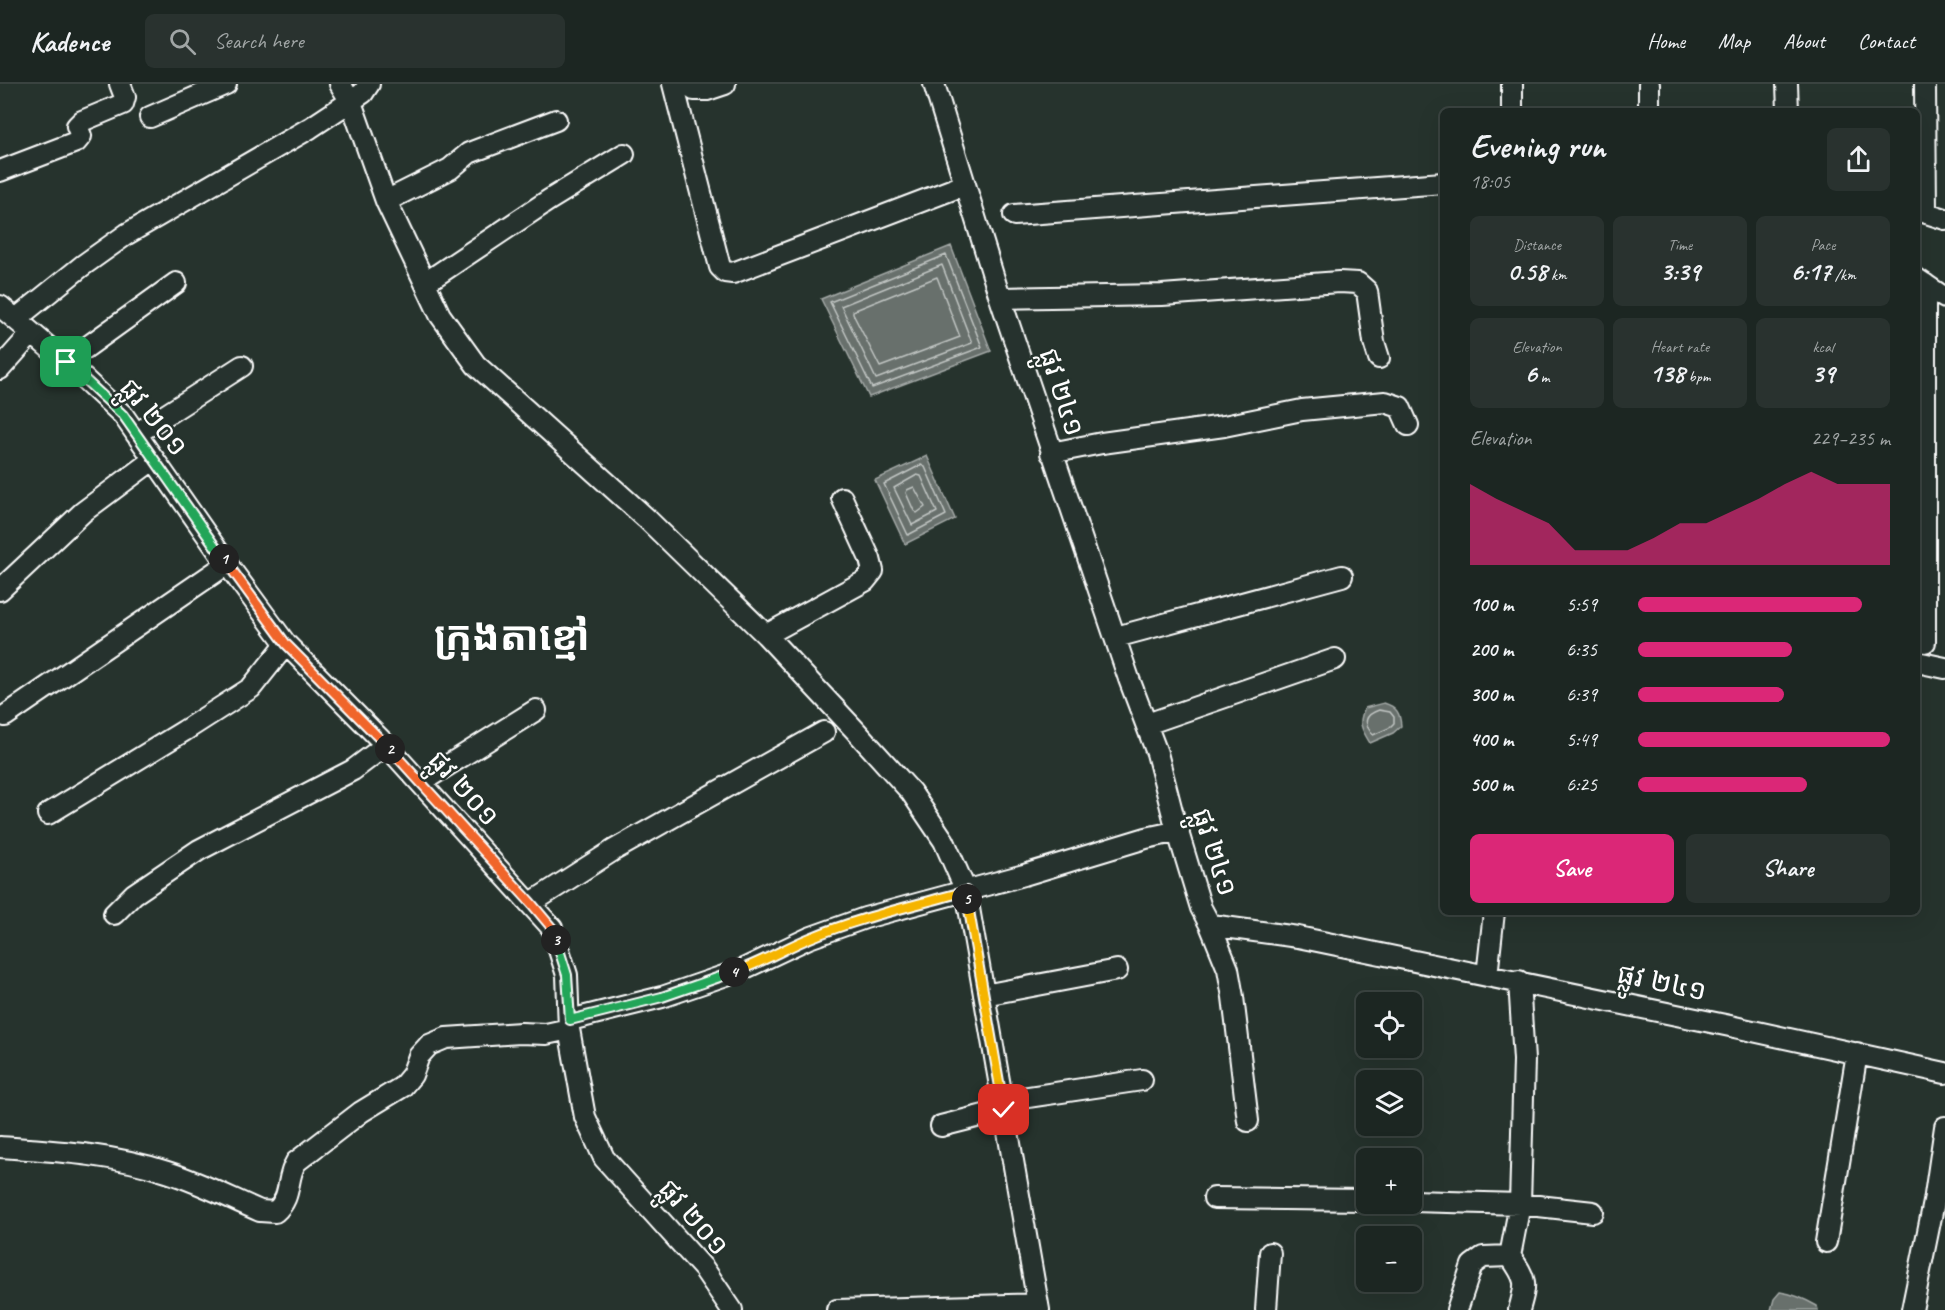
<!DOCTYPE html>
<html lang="en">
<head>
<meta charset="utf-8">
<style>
	:root { --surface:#1c2622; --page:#29322f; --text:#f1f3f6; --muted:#a0a5a5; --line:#3a4340; --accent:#db2777 }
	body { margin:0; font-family:Caveat,"Noto Sans Khmer",sans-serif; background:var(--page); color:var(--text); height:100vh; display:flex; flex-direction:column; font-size:22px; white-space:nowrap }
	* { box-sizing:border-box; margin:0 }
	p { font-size:20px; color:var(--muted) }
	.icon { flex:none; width:33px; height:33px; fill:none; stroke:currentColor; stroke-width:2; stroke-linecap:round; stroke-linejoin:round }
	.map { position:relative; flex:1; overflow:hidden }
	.side { position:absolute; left:1440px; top:24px; width:480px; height:807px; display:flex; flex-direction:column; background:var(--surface); border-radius:9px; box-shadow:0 6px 24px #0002,0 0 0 2px var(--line) }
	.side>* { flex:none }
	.buttons { position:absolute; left:1356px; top:908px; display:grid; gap:12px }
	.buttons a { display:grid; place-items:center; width:66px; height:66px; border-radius:9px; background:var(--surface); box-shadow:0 6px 24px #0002,0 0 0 2px var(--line); font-size:30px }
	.pin { position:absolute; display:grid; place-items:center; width:51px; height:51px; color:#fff; margin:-26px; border-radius:12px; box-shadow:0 3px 9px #0006 }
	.km { position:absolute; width:30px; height:30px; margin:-15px; border-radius:50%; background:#222; color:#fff; font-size:16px; line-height:30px; text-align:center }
	.round { display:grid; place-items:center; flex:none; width:63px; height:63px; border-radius:9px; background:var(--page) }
	.summary { display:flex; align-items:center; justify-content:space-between; height:102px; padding:0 30px }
	h1 { font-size:33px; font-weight:700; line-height:45px }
	.metrics { display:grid; grid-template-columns:repeat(3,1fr); gap:9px; height:102px; padding:6px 30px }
	.metrics div { display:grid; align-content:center; border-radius:9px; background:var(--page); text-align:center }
	.metrics b { font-size:26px; font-weight:700 }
	.metrics small { font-size:16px; font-weight:400 }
	.metrics p { font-size:16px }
	.chart { height:168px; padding:12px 30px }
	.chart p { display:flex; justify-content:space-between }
	.chart svg { width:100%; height:108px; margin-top:6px; fill:var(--accent); opacity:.7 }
	.button { display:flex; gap:12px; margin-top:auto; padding:12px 30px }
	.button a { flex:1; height:69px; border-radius:9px; background:var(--accent); color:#fff; font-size:24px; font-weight:700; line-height:69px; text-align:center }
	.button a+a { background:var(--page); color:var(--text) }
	ul { padding:0 30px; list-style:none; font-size:20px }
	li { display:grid; grid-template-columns:96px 72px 1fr; align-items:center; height:45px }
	li i { height:15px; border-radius:8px; background:var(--accent) }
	header { display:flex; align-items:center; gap:36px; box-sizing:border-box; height:84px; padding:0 30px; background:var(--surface); border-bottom:2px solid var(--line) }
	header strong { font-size:28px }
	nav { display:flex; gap:33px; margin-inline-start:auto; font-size:21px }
	.search { width:420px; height:54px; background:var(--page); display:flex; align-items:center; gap:15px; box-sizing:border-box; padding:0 21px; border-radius:9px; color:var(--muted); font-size:22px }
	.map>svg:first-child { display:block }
	.water { fill:#67706c; stroke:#a4a9a7; stroke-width:1.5 }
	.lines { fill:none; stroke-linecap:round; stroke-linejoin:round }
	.shore { stroke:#c2c6c4; stroke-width:1.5 }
	.minor-casing { stroke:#fff; stroke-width:24 }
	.minor { stroke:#26332d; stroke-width:20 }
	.split-1-casing { stroke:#fff; stroke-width:12 }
	.split-2-casing { stroke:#fff; stroke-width:12 }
	.split-3-casing { stroke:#fff; stroke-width:12 }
	.split-4-casing { stroke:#fff; stroke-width:12 }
	.split-5-casing { stroke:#fff; stroke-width:12 }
	.split-6-casing { stroke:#fff; stroke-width:12 }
	.split-1 { stroke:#22a559; stroke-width:8 }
	.split-2 { stroke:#f0652b; stroke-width:8 }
	.split-3 { stroke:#f0652b; stroke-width:8 }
	.split-4 { stroke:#22a559; stroke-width:8 }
	.split-5 { stroke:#f5b400; stroke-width:8 }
	.split-6 { stroke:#f5b400; stroke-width:8 }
	.labels { text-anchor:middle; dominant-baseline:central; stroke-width:5; stroke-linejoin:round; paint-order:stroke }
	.street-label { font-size:28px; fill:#fff; stroke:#26332d }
	.town-label { font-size:40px; font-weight:bold; fill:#fff; stroke:#26332d }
</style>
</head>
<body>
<header>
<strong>Kadence</strong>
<div class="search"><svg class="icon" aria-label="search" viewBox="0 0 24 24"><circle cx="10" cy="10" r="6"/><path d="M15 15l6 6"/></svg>Search here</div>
<nav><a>Home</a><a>Map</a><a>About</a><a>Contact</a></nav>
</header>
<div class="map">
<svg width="1945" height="1226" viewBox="0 0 1945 1226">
	<rect width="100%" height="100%" fill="#26332d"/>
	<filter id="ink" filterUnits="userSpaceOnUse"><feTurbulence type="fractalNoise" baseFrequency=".0167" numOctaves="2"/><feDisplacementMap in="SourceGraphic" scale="12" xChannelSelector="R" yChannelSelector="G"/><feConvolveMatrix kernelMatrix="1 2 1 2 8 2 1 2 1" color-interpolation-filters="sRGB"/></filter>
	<g filter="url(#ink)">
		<path class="water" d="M951 162 991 267 869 313 821 215Z
			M927 372 955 435 905 460 875 396Z
			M1384 619C1397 623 1400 629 1401 642L1393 649 1370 659C1362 646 1357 639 1365 624Z
			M1780 1208C1794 1210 1805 1215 1817 1222L1818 1226H1771L1774 1215Z"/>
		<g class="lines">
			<path class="shore" d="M946 171 982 263 872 304 830 218Z
				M942 181 972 259 876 295 841 222Z
				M937 193 960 253 880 283 853 230V227Z
				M921 381 925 383 946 431 908 451 884 400Z
				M917 391 921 392 937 428 912 441 894 404Z
				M914 403 925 423 917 429 914 427 906 409 907 406Z
				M1379 626 1390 628 1394 633V639L1389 644 1373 651C1363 639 1364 631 1379 626Z"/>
			<g class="minor-casing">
				<path id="minor" d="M340 0 351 18 386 117 425 199 440 231 476 281 646 434 766 551 855 646 911 708 944 757 966 807 1039 1226
					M673 0 720 183 725 188 733 189 964 101
					M693 0 694 6H707L725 0
					M934 0 1000 214 1129 595 1157 669 1174 735 1201 824 1210 841 1298 853 1730 942 1945 989
					M1512 0V27
					M1649 0V27
					M1787 0 1788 27
					M1925 0 1926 129
					M150 33 226 0
					M0 87 76 58 81 52 77 42 82 37 123 20 125 13 120 0
					M386 117 450 85 469 69 556 36
					M1917 126 1945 135
					M1014 131 1443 99
					M1917 195 1945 214
					M425 199 549 116 624 70
					M1925 200V558
					M1000 214 1162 211 1339 198 1358 199 1367 207 1374 258 1379 274
					M0 222 66 278 123 331 227 480 286 560 386 661 552 844 567 891 569 945 585 1033 604 1074 704 1185 732 1226
					M16 235 82 182 127 150 310 44 363 9 369 0
					M66 278 176 199
					M0 285 32 249
					M136 350 242 282
					M1051 369 1102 359 1224 342 1302 326 1385 318 1400 323 1408 341
					M0 506 83 428 154 375
					M766 551 865 497 873 487 870 475 842 414
					M1116 553 1342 492
					M1917 578 1945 584
					M5 632 227 480
					M1147 640 1335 575
					M421 698 536 626
					M48 730 184 647 251 604 286 560
					M531 819 614 766 824 648
					M114 830 134 810 199 766 353 686 386 661
					M1210 841 1228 885 1233 913 1248 1037
					M1487 892 1494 828
					M984 911 1117 886
					M570 936 662 913 741 886 809 854 865 834 1024 791 1146 754 1179 747
					M1002 1017 1142 996
					M941 1042 1004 1026
					M0 1063C56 1067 113 1070 167 1088 199 1098 230 1114 260 1127L275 1128C293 1112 285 1097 296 1078L361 1028 402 1003 412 991 419 972 429 961 446 954 521 949 546 950 569 945
					M1214 1114 1366 1116
					M1412 1117 1520 1120 1593 1128
					M1826 1158 1857 969
					M1510 1172C1527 1196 1527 1198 1519 1226
					M837 1226 1038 1220
					M1266 1226 1270 1169
					M1457 1226 1472 1181 1483 1173 1510 1172 1520 1120 1524 976 1519 897
					M1912 1226 1934 1118 1945 1043"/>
			</g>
			<use href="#minor" class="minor"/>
		</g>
	</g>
	<g class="lines" filter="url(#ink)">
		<g class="split-1-casing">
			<path id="split-1" d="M66 278 123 331 224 475"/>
		</g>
		<g class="split-2-casing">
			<path id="split-2" d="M224 475 286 560 390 665"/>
		</g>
		<g class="split-3-casing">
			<path id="split-3" d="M390 665 531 819 552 844 556 856"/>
		</g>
		<g class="split-4-casing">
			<path id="split-4" d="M556 856 567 891 570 936 662 913 734 888"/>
		</g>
		<g class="split-5-casing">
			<path id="split-5" d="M734 888C761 879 785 864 810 854 860 833 914 822 966 807L967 815"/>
		</g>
		<g class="split-6-casing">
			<path id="split-6" d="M967 815 1004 1026"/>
		</g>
		<use href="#split-1" class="split-1"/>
		<use href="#split-2" class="split-2"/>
		<use href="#split-3" class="split-3"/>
		<use href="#split-4" class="split-4"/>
		<use href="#split-5" class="split-5"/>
		<use href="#split-6" class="split-6"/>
	</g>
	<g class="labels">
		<g class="street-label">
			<text transform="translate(1062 308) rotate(72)">ផ្លូវ ២៤១</text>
			<text transform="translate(154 333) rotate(51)">ផ្លូវ ២០១</text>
			<text transform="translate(464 704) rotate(48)">ផ្លូវ ២០១</text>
			<text transform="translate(1215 768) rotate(72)">ផ្លូវ ២៤១</text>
			<text transform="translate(1662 898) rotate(12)">ផ្លូវ ២៤១</text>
			<text transform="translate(694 1133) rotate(49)">ផ្លូវ ២០១</text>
		</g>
		<g class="town-label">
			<text x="512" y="553">ក្រុងតាខ្មៅ</text>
		</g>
	</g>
</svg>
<div class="buttons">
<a><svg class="icon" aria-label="locate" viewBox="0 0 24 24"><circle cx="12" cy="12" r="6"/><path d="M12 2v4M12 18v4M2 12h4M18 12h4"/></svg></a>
<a><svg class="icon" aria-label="layers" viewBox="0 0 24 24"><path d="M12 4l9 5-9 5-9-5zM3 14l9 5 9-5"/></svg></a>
<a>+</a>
<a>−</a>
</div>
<div class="pin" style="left:66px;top:278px;background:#1e9e55"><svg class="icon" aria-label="arrive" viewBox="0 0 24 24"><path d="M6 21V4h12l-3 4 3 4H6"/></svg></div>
<div class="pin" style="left:1004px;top:1026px;background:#d93025"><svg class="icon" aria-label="check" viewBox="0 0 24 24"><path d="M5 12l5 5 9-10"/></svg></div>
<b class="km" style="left:224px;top:475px">1</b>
<b class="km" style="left:390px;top:665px">2</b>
<b class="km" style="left:556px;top:856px">3</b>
<b class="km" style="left:734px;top:888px">4</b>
<b class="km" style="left:967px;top:815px">5</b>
<section class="side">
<div class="summary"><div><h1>Evening run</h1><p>18:05</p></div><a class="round"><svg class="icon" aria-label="share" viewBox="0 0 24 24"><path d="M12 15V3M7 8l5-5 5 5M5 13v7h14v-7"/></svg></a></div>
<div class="metrics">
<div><p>Distance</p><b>0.58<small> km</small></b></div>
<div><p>Time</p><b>3:39</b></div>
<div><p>Pace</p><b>6:17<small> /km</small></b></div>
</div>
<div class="metrics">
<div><p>Elevation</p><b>6<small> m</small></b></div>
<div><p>Heart rate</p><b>138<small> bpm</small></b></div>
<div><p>kcal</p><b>39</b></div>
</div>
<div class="chart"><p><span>Elevation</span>229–235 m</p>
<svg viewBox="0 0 160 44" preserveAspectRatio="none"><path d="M0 44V11L10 17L20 22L30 27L40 38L50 38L60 38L70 33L80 27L90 27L100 22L110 17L120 11L130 6L140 11L150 11L160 11V44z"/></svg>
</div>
<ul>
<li><b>100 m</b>5:59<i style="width:89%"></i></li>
<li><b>200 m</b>6:35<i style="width:61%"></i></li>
<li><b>300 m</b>6:39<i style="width:58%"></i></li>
<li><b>400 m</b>5:49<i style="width:100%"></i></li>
<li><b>500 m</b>6:25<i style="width:67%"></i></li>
</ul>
<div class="button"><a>Save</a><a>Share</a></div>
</section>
</div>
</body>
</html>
